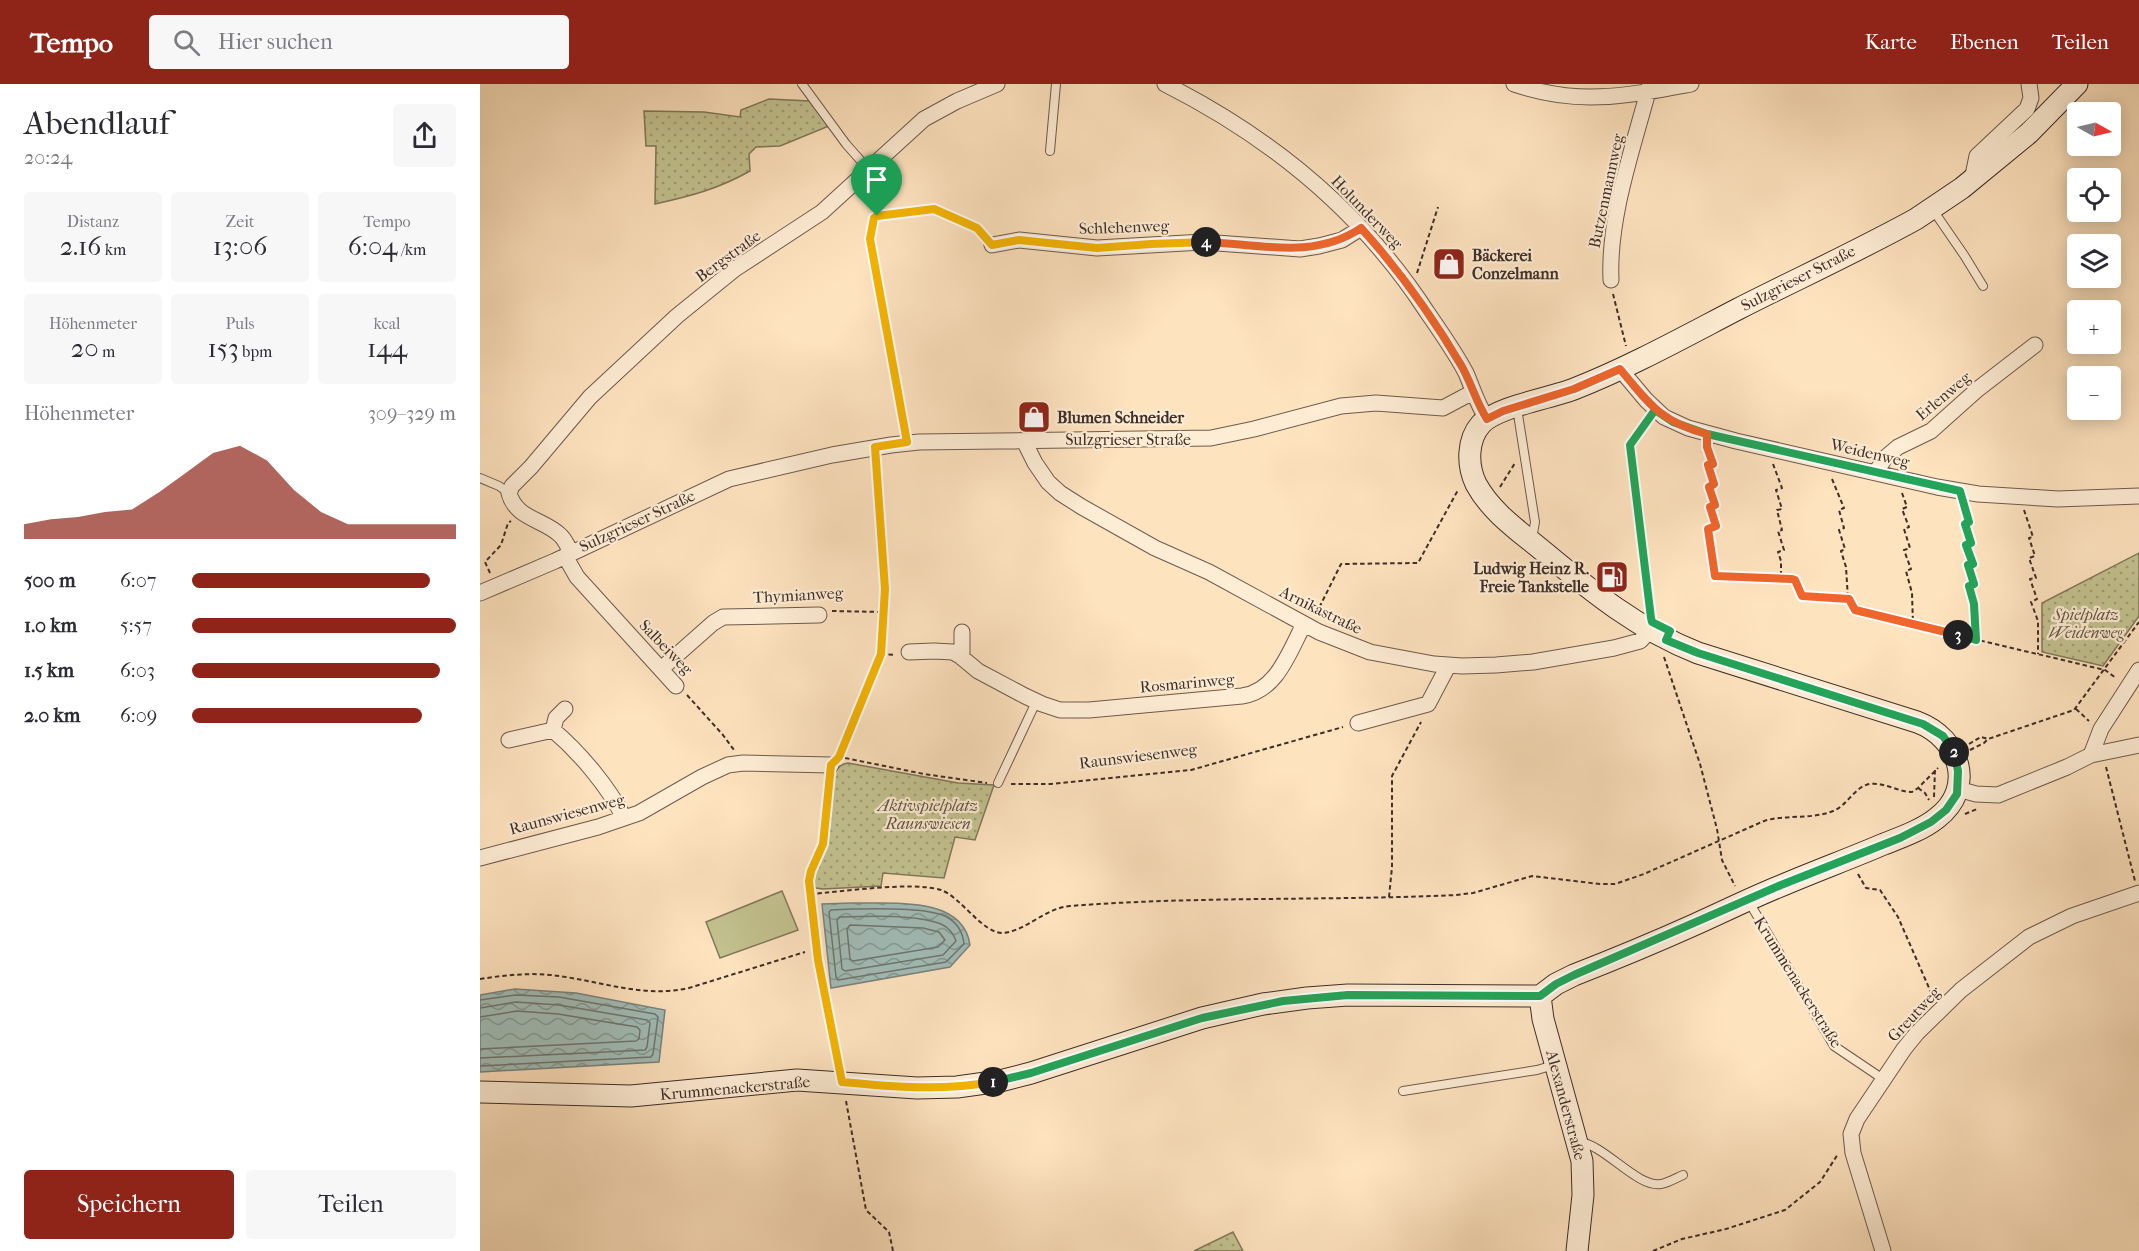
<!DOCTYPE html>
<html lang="de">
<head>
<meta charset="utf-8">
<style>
	:root { --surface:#fff; --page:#f7f7f7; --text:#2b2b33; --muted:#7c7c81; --accent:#8f2418 }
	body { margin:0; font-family:"IM FELL French Canon",serif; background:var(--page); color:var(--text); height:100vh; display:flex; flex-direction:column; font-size:22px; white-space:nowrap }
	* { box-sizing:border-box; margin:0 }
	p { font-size:20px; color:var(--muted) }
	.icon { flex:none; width:33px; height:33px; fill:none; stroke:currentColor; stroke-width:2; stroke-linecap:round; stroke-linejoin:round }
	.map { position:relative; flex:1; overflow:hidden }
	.side { display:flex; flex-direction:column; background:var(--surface); width:480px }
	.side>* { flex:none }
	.needle { width:39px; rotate:98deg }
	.controls { position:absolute; left:1587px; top:18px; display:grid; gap:12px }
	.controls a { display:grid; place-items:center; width:54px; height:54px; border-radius:6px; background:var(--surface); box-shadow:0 3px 15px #0003; font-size:30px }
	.pin { position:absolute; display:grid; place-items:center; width:51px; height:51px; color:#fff; margin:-62px -26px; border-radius:50% 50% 50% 0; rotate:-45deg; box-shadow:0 0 6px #0007 }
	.pin .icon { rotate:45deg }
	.km { position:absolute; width:30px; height:30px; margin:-15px; border-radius:50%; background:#222; color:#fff; font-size:16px; line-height:30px; text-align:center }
	.round { display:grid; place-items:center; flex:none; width:63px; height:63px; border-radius:6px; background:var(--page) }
	.headline { display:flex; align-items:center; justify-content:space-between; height:102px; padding:0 24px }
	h1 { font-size:33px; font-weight:600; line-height:45px }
	.metrics { display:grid; grid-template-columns:repeat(3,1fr); gap:9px; height:102px; padding:6px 24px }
	.metrics div { display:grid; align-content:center; border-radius:6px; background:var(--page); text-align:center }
	.metrics b { font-size:26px; font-weight:600 }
	.metrics small { font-size:16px; font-weight:400 }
	.metrics p { font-size:16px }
	.chart { height:168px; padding:12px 24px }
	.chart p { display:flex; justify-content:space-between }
	.chart svg { width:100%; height:108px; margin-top:6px; fill:var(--accent); opacity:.7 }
	.cta { display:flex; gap:12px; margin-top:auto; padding:12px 24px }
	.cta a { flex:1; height:69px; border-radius:6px; background:var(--accent); color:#fff; font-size:24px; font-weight:600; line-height:69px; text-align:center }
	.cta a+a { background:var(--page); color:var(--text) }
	ul { padding:0 24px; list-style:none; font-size:20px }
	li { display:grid; grid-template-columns:96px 72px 1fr; align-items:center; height:45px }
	li i { height:15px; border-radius:8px; background:var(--accent) }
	header { display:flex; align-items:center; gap:36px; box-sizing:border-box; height:84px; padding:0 30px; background:var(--accent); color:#fff }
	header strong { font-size:28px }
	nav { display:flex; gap:33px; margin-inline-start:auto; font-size:21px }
	.search { width:420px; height:54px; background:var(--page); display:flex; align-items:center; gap:15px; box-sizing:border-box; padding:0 21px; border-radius:6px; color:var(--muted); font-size:22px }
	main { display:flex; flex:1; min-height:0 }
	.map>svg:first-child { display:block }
	.grass { fill:url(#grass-dots); stroke:#80785c; stroke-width:1.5 }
	.garden { fill:#c3c390; stroke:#80785c; stroke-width:1.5 }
	.water { fill:url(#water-waves); stroke:#79837e; stroke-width:1.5 }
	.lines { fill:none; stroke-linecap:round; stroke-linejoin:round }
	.shore { stroke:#707570; stroke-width:1.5 }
	.lane-casing { stroke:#6e5a4e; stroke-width:10 }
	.street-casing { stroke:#6e5a4e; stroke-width:17 }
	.secondary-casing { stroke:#3e2d28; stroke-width:23 }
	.path { stroke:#3e2d28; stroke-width:2; stroke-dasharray:4.5 3; stroke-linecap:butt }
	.lane { stroke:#feedd5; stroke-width:8 }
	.street { stroke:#feedd5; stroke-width:15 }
	.secondary { stroke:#feedd5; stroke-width:21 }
	.split-1-casing { stroke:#fff; stroke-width:12 }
	.split-2-casing { stroke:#fff; stroke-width:12 }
	.split-3-casing { stroke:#fff; stroke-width:12 }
	.split-4-casing { stroke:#fff; stroke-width:12 }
	.split-5-casing { stroke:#fff; stroke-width:12 }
	.split-1 { stroke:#f5b400; stroke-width:8 }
	.split-2 { stroke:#22a559; stroke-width:8 }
	.split-3 { stroke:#22a559; stroke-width:8 }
	.split-4 { stroke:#f0652b; stroke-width:8 }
	.split-5 { stroke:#f5b400; stroke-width:8 }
	.labels { text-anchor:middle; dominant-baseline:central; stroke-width:4.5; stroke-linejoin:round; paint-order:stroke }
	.street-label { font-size:16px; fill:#3e2d28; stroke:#feedd5 }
	.poi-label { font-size:16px; font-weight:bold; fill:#3e2d28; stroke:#feedd5; text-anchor:start }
	.park-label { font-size:16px; font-style:italic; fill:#5f5242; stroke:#feedd5 }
</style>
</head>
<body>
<header>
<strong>Tempo</strong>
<div class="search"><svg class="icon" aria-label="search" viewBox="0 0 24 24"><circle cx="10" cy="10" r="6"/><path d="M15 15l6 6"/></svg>Hier suchen</div>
<nav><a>Karte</a><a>Ebenen</a><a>Teilen</a></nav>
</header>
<main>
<section class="side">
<div class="headline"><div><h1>Abendlauf</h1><p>20:24</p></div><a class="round"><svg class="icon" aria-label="share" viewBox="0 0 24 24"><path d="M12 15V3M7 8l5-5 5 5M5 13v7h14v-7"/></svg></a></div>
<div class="metrics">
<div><p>Distanz</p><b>2.16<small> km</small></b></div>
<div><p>Zeit</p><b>13:06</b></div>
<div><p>Tempo</p><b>6:04<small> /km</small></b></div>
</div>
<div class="metrics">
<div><p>Höhenmeter</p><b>20<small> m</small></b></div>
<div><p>Puls</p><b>153<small> bpm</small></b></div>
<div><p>kcal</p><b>144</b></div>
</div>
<div class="chart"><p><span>Höhenmeter</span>309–329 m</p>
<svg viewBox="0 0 160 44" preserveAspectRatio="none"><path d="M0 44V38L10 36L20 35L30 33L40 32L50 25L60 17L70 9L80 6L90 12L100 24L110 33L120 38L130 38L140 38L150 38L160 38V44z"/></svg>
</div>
<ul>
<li><b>500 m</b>6:07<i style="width:90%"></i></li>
<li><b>1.0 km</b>5:57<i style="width:100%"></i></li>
<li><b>1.5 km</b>6:03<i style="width:94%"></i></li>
<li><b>2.0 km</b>6:09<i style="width:87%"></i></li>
</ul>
<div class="cta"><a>Speichern</a><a>Teilen</a></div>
</section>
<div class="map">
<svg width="1659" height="1167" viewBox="0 0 1659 1167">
	<defs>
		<pattern id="grass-dots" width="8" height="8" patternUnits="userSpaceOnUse" patternTransform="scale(1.5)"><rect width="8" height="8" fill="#c3c390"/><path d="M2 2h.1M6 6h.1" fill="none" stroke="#a09f76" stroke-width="1.8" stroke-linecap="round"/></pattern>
		<pattern id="water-waves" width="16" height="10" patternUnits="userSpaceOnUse" patternTransform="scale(1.5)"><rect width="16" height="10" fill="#a1bdb7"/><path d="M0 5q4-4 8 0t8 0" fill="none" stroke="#859a95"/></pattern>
	</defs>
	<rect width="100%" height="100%" fill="#fee3bf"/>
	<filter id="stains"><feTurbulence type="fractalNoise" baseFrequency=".00333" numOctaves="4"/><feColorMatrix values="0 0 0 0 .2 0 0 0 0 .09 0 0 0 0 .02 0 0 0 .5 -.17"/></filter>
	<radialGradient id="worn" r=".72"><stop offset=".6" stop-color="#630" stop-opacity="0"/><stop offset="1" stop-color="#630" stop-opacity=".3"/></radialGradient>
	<path class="grass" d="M289 15 330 17 349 42 300 62 276 63 269 70 270 87C238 105 211 112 175 120L176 62H166L164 27 224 28 260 33 261 26Z
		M1659 469V532L1623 582 1562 568V519Z
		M368 679 478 699 514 701 495 756 475 753 464 794 403 789 401 802 343 805 336 804 332 800C331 786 342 774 346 760 351 738 346 712 354 690 357 683 362 680 368 679Z
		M753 1148 763 1167H714Z"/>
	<path class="garden" d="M302 807 318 846 240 874 226 838Z"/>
	<path class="water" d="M372 819C411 820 483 811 490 861L470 883 351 904 342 820Z
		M35 905 96 909 185 926 179 978 0 988V911Z"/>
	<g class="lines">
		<path class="shore" d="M372 825C396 825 446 823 467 833 477 839 483 849 484 860L466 878 358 896 356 893 349 828 351 826Z
			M360 833C387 832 436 830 461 840 468 843 474 850 476 857L463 871 365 887 362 885 357 836Z
			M370 841 443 844 459 848 465 856 458 863 373 877 370 875 367 845Z
			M0 916 36 911 79 913 175 930 178 933 173 970 171 973 0 982
			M0 924 36 918 79 921 167 936 170 939 167 963 165 966 0 974
			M0 933 37 927 78 930 157 943 160 946 159 955 156 957 0 965"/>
		<g class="lane-casing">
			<path id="lane" d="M322 0 366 60 389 86
				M570 67 576 0
				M1453 126 1484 171 1503 202
				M1037 324 1055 438 1052 455
				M0 394 19 402 29 409
				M518 699 556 618
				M1269 818 1354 962 1403 995
				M336 865 362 997
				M923 1007 1057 986 1074 981
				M1099 1058C1124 1060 1157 1104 1181 1100 1188 1099 1196 1094 1203 1091"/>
		</g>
		<g class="street-casing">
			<path id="street" d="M685 0C790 53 882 128 947 228 960 247 975 268 986 289 993 305 997 320 1007 335
				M1034 0C1098 22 1146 12 1211 0
				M1492 96 1497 72 1547 25 1551 14 1549 0
				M512 161 539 156 617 164 723 158 820 165 839 162 862 156 881 144
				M1131 196C1128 132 1154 62 1170 0
				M1140 285 1166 316 1184 333 1208 344 1256 357 1457 403 1498 410 1578 415 1659 412
				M544 357 555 379 568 398 580 409 602 423 675 464 729 488 839 548 890 568 954 580 982 582 1016 581 1053 578 1134 564 1160 557 1170 547
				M1396 388 1405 374 1418 363 1451 347 1498 305 1555 261
				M91 469C88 463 86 457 81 452 65 435 36 436 29 409L32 402 51 383 110 313 197 232 255 185 342 128 444 35 477 17 517 0
				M85 472 97 493 196 602
				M0 509 75 477 249 395 352 371 411 361 439 358 731 354 774 345 861 322 896 319 963 324 993 308
				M482 548V574
				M429 568 454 567 473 568 480 572 498 587 545 612 562 620 580 626H609L762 612C797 607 809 568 824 540
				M181 585 233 539 243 533 339 531
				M878 639 948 620 968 582
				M73 646 76 634 85 625
				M29 656 73 646C99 668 129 703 144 734
				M1611 671 1621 645 1659 586
				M1478 705 1496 710 1518 711 1587 683 1611 671 1659 661
				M0 774 118 743 159 729 222 693 248 681 263 679 351 681
				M1403 1167 1373 1069 1371 1050 1377 1035 1424 965 1437 949 1481 906 1549 853 1592 832 1659 809"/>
		</g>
		<g class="secondary-casing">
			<path id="secondary" d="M1060 912 1063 935 1102 1077 1103 1111 1097 1167
				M0 1008 151 1012 317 996 437 1004 477 1003 520 997 551 989 722 934 783 920 827 914 868 911 1060 912 1076 900 1094 891C1135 875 1176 858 1216 840 1245 827 1273 813 1303 801 1336 787 1371 774 1404 760 1422 753 1442 746 1457 734 1496 704 1480 654 1437 638L1218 569C1159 546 1111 507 1063 467 1039 447 1011 428 996 400 987 381 987 356 1001 340 1016 323 1071 314 1094 305 1150 283 1204 253 1258 225 1317 195 1378 167 1436 135L1482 104 1549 49 1597 0"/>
		</g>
		<path class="path" d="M391 105 397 128V132L394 134 390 155 425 344
			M397 132 454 125 497 144 503 150
			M937 189 958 123
			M1133 210 1146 262
			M1167 336 1150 361 1149 367 1171 527
			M1228 364 1233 380 1228 381 1234 401 1229 403 1235 421 1230 423 1236 442 1228 445 1235 492 1312 495 1315 497 1322 512 1369 515 1375 527 1625 586 1636 594
			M1293 380 1302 404 1296 406 1302 425 1297 426 1302 446 1298 447 1304 466 1298 468 1301 477V494
			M1352 395 1364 424 1359 426 1364 444 1359 446 1365 465 1361 467 1366 483 1368 515
			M1020 403 1035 379
			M1422 409 1427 423 1422 425 1429 443 1424 445 1430 464 1424 466 1431 485 1426 487 1432 509 1433 541
			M1484 421 1489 438 1485 440 1491 459 1486 461 1493 480 1488 481 1494 500 1489 502 1494 521 1495 556
			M1544 426 1553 453 1549 454 1555 472 1549 474 1556 494 1550 495 1557 515 1551 518 1558 537V570
			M10 489 5 478 21 461 28 439 31 437
			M352 527 403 528
			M836 530 861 480 938 479 978 406
			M401 570 415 571
			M1184 573 1220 680 1237 745 1242 776 1255 802
			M207 611 243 651 254 666
			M1596 625 1609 637
			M1489 660 1501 653 1508 655
			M1490 666 1504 659 1508 655 1594 626 1659 538
			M360 670 401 570 405 505 396 378
			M365 674 444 690 507 699
			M1626 683 1655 797
			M531 700H571L711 686 863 643
			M1438 704 1445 709 1449 716
			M1454 713 1455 686
			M1485 730 1497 725
			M1378 790 1386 804 1400 806 1418 833 1453 913
			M330 810C361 808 432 797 461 806 481 813 503 850 523 849 546 847 565 824 590 822 718 812 848 817 976 811L993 809 1052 792 1120 800H1135L1164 790 1284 737C1306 730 1331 736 1353 727 1367 722 1375 702 1390 700 1404 698 1418 708 1432 708L1438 704 1458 684
			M909 813 912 783V692L941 638
			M334 855 329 793 343 760 349 696
			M0 895C26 891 53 888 79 892 123 898 165 914 209 904L325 868
			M366 1017 386 1126 409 1148 413 1167
			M1173 1167 1202 1155 1246 1145 1305 1126 1340 1098 1358 1070"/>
		<use href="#lane" class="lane"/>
		<use href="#street" class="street"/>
		<use href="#secondary" class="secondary"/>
	</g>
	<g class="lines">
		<g class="split-1-casing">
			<path id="split-1" d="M397 132 394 134 390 155 427 358 395 363 405 505 401 570 359 673 351 681 343 760 331 787 329 797 338 876 362 998C413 1003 463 1007 513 998"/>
		</g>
		<g class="split-2-casing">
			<path id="split-2" d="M513 998 551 989 722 934 803 917 868 911 1060 912 1076 900 1094 891 1301 801 1420 754 1451 738 1466 726 1477 710 1478 687 1474 668"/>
		</g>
		<g class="split-3-casing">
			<path id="split-3" d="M1474 668 1463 652 1443 640 1218 569 1186 556 1190 547 1172 538 1171 534 1150 361 1175 326 1193 338 1227 350 1480 407 1489 438 1485 440 1491 459 1486 461 1493 480 1488 481 1494 500 1489 502 1494 520 1496 556 1478 551"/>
		</g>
		<g class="split-4-casing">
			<path id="split-4" d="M726 158C779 160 834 176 881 144 919 186 952 232 981 281 991 298 996 318 1007 335L1023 327 1094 305 1140 285C1169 320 1181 338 1227 350V363L1233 380 1228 381 1234 400 1229 403 1235 421 1230 423 1236 442 1228 445 1235 492 1312 495 1315 496 1322 512 1369 515 1375 526 1478 551"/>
		</g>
		<g class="split-5-casing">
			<path id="split-5" d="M397 132 454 125 497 144 512 161 539 156 617 164 671 160 726 158"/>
		</g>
		<use href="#split-1" class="split-1"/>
		<use href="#split-2" class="split-2"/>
		<use href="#split-3" class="split-3"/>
		<use href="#split-4" class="split-4"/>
		<use href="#split-5" class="split-5"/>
	</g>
	<defs>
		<g id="shop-square" transform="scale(1.725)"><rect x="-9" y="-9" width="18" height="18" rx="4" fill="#8f2418" stroke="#feedd5"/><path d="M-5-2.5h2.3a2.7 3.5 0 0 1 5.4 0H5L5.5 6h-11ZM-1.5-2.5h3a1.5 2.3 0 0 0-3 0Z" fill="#fff"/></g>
		<g id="fuel-square" transform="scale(1.725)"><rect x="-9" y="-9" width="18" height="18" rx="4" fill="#8f2418" stroke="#feedd5"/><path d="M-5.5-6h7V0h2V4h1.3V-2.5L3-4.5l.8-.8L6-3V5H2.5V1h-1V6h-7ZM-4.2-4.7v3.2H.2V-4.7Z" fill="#fff"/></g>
	</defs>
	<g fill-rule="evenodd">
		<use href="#shop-square" x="969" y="180"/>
		<use href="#shop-square" x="554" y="333"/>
		<use href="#fuel-square" x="1132" y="493"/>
	</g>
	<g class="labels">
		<g class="street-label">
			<text transform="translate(1126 107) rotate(-78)">Butzenmannweg</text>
			<text transform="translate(887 128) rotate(46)">Holunderweg</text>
			<text transform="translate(644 143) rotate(-2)">Schlehenweg</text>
			<text transform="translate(248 172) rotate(-36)">Bergstraße</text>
			<text transform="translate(1318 194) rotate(-27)">Sulzgrieser Straße</text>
			<text transform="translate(1463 312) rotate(-40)">Erlenweg</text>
			<text x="648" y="355">Sulzgrieser Straße</text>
			<text transform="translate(1390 369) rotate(13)">Weidenweg</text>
			<text transform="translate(157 437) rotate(-25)">Sulzgrieser Straße</text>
			<text transform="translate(318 511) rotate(-3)">Thymianweg</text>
			<text transform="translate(841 526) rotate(26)">Arnikastraße</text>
			<text transform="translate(186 563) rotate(46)">Salbeiweg</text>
			<text transform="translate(707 599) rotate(-5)">Rosmarinweg</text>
			<text transform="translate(658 672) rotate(-7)">Raunswiesenweg</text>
			<text transform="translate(87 730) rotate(-15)">Raunswiesenweg</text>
			<text transform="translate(1318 898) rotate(58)">Krummenackerstraße</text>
			<text transform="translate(1434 930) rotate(-47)">Greutweg</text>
			<text transform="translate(255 1004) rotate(-5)">Krummenackerstraße</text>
			<text transform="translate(1086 1021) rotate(75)">Alexanderstraße</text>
		</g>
		<g class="poi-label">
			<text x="992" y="171">Bäckerei<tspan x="992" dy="18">Conzelmann</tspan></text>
			<text x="577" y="333">Blumen Schneider</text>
			<text x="1109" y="484" text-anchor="end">Ludwig Heinz R.<tspan x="1109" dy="18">Freie Tankstelle</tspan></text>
		</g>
		<g class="park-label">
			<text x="1606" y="530">Spielplatz<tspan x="1606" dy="18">Weidenweg</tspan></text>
			<text x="448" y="721">Aktivspielplatz<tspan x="448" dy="18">Raunswiesen</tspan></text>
		</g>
	</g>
	<rect width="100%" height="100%" filter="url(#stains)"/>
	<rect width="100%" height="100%" fill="url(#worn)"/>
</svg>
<div class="controls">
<a><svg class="needle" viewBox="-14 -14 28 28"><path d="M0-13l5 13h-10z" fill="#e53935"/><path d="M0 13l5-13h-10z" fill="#7c7c81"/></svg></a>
<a><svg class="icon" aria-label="locate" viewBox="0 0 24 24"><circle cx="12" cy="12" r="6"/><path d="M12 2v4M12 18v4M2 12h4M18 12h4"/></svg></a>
<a><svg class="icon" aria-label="layers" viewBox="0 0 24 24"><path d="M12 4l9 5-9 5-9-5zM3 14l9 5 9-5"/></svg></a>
<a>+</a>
<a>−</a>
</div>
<div class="pin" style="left:397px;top:132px;background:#1e9e55"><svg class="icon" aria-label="arrive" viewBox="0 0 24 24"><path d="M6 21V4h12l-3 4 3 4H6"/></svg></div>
<b class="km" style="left:513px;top:998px">1</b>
<b class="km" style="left:1474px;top:668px">2</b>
<b class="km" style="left:1478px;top:551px">3</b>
<b class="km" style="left:726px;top:158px">4</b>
</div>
</main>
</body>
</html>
